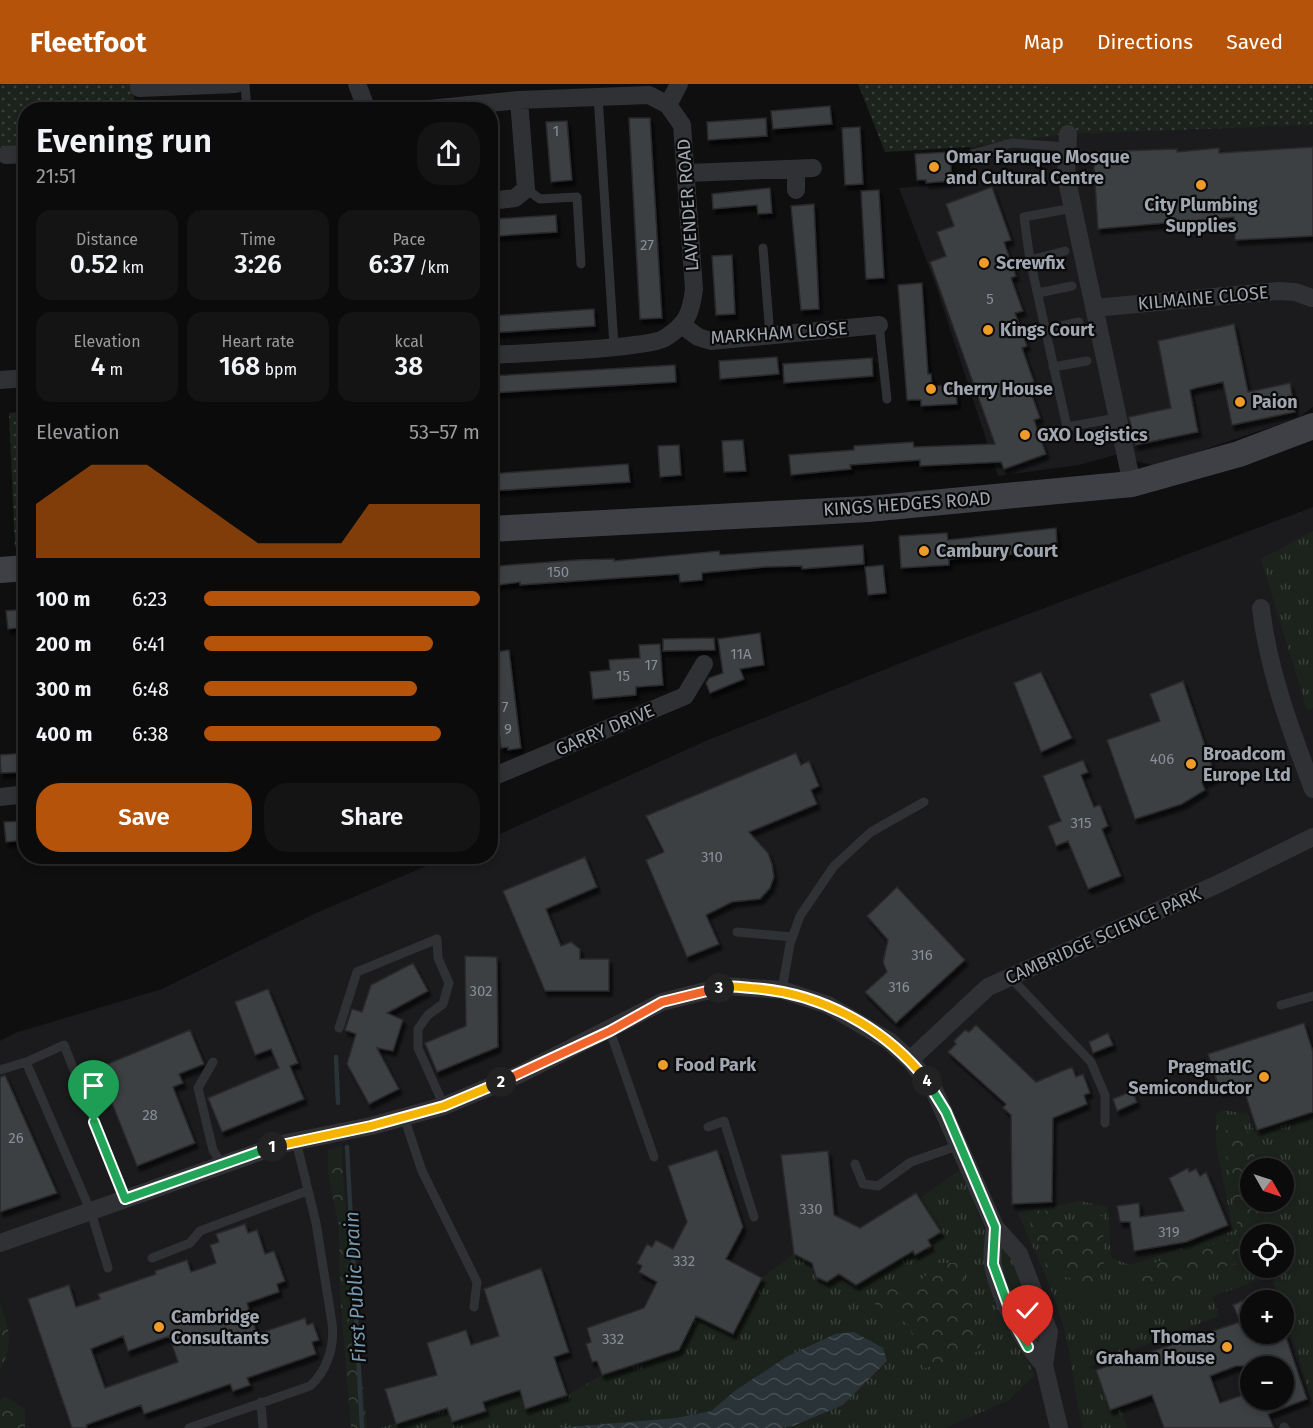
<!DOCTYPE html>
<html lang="en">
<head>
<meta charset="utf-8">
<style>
	:root { --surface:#0b0b0c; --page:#141415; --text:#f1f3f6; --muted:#9a9b9d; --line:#2b2b2d; --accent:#b45309 }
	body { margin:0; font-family:"Fira Sans",sans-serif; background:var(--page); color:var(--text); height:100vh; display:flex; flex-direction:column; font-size:22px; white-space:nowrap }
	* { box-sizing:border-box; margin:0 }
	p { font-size:20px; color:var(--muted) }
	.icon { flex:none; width:33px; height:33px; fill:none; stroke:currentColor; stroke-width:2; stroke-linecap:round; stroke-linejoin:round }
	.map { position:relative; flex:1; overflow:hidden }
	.drawer { position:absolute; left:18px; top:18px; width:480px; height:762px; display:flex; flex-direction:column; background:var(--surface); border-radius:24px; box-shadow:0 3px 9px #0003,0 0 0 2px var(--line) }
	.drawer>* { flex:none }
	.needle { width:39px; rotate:129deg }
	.tools { position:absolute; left:1240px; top:1074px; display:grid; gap:12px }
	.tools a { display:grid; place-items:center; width:54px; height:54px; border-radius:50%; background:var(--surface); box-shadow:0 3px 9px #0003,0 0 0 2px var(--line); font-size:30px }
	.pin { position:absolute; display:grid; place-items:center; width:51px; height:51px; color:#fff; margin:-62px -26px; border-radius:50% 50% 50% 0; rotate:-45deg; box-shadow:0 0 6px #0007 }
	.pin .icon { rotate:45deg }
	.km { position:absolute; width:30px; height:30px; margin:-15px; border-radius:50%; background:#222; color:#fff; font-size:16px; line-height:30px; text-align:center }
	.round { display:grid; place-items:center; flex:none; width:63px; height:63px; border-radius:24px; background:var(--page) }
	.overview { display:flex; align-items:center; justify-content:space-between; height:102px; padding:0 18px }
	h1 { font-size:33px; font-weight:600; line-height:45px }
	.stats { display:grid; grid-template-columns:repeat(3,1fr); gap:9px; height:102px; padding:6px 18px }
	.stats div { display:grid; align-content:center; border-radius:15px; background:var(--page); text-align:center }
	.stats b { font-size:26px; font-weight:600 }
	.stats small { font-size:16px; font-weight:400 }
	.stats p { font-size:16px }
	.chart { height:168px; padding:12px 18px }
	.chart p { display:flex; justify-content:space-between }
	.chart svg { width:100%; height:108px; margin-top:6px; fill:var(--accent); opacity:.7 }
	.button { display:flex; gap:12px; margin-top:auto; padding:12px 18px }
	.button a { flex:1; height:69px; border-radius:24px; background:var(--accent); color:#fff; font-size:24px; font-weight:600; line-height:69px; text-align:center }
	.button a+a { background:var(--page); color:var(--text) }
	ul { padding:0 18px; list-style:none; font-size:20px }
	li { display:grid; grid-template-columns:96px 72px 1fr; align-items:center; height:45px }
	li i { height:15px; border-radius:8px; background:var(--accent) }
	header { display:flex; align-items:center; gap:36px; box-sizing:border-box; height:84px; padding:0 30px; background:var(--accent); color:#fff }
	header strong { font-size:28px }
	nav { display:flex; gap:33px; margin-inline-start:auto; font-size:21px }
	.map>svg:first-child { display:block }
	.built { fill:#1b1b1d; fill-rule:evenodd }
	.grass { fill:url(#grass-tufts); fill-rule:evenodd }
	.forest { fill:url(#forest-crowns) }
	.park { fill:url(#park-dots) }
	.pitch { fill:#1c231c }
	.water { fill:url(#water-waves) }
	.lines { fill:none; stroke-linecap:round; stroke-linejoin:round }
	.stream { stroke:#293338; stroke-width:4.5 }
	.building { fill:#3e3f43; stroke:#29292c; stroke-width:1.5; fill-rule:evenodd; filter:url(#shadow) }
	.lane { stroke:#303135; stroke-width:9 }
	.street { stroke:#303135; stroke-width:18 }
	.secondary { stroke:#3e4045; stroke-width:26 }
	.split-1-casing { stroke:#fff; stroke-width:12 }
	.split-2-casing { stroke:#fff; stroke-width:12 }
	.split-3-casing { stroke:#fff; stroke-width:12 }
	.split-4-casing { stroke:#fff; stroke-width:12 }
	.split-5-casing { stroke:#fff; stroke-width:12 }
	.split-1 { stroke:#22a559; stroke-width:8 }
	.split-2 { stroke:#f5b400; stroke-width:8 }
	.split-3 { stroke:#f0652b; stroke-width:8 }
	.split-4 { stroke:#f5b400; stroke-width:8 }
	.split-5 { stroke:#22a559; stroke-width:8 }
	.poi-dot { fill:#ee9b2a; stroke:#0a0a0b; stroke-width:2 }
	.labels { text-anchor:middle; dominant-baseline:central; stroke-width:4.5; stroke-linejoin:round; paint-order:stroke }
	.number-label { font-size:15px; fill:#888d96 }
	.poi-label { font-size:18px; font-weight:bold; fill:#a0a7b1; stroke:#0a0a0b; text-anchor:start }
	.street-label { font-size:18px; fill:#a0a7b1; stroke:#0a0a0b }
	.water-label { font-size:20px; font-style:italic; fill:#7798ad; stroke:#0a0a0b }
</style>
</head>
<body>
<header>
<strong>Fleetfoot</strong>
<nav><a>Map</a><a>Directions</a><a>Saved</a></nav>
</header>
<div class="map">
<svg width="1313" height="1344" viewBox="0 0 1313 1344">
	<defs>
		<pattern id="grass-tufts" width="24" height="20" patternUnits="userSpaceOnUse" patternTransform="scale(1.5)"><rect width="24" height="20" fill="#1c231c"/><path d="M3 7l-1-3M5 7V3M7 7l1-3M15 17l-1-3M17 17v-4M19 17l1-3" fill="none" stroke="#3a403b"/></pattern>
		<pattern id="forest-crowns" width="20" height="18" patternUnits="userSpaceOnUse" patternTransform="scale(1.5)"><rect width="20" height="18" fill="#1c231c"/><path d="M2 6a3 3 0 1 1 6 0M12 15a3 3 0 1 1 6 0" fill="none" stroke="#3a403b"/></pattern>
		<pattern id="park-dots" width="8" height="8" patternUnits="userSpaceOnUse" patternTransform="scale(1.5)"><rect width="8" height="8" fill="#1c231c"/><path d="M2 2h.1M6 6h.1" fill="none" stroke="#3a403b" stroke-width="1.8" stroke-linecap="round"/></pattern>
		<pattern id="water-waves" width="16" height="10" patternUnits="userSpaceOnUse" patternTransform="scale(1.5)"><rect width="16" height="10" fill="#293338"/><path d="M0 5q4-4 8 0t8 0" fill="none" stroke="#454e52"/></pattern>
		<filter id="shadow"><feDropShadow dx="3" dy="5" stdDeviation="1.5" flood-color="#0009"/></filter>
	</defs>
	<rect width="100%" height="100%" fill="#0f0f10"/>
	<path class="built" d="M1313 38V323L1298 334 1156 382 1136 377 1133 366 1079 381 998 392 934 196 899 104 971 98 970 63 1068 50Z
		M1313 423V1344H0V957L15 949 162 905 316 829 447 773 490 772 491 754 708 656 946 561ZM1251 1084H1284V1118H1251ZM1251 1150H1284V1184H1251ZM1251 1216H1284V1250H1251ZM1251 1282H1284V1316H1251Z"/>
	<path class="grass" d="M1313 447V624L1307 626 1261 475Z
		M1223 1026 1248 1030 1254 1049 1313 1030V1319L1284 1229V1216H1280L1272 1192 1212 1212 1219 1232 1088 1283 1096 1286 1110 1326 1121 1323 1127 1344H1083C1075 1314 1073 1283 1066 1253 1056 1210 1035 1169 1018 1129L1080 1117 1108 1123 1111 1174 1130 1181 1233 1147 1216 1060V1030ZM1251 1084H1284V1118H1251ZM1251 1150H1284V1184H1251Z
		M960 1086 986 1149 1015 1253 1035 1291 1009 1316 945 1344H780L793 1342 843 1321 887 1277 883 1264 871 1259 788 1272 736 1306 712 1327 676 1334 556 1344H380L447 1324 452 1338 483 1318 520 1306 526 1324 567 1311 602 1291 679 1266 696 1232 733 1250 762 1194 794 1170 812 1179 816 1193 827 1198 839 1190 913 1167 916 1171 928 1156 941 1148 920 1114Z
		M1000 1161 1016 1177 1040 1242 1038 1265 1024 1245 999 1181Z"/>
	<path class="forest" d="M1222 1046 1248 1047 1256 1084H1251V1118H1262L1268 1144 1266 1150H1251V1175L1142 1206 1131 1186 1239 1152Z
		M342 1062 343 1091 367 1344H351L340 1209 339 1144 328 1088V1066Z
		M1045 1126 1063 1139 1095 1129 1103 1133 1104 1179 1092 1203 1095 1216 1081 1210 1070 1194 1049 1190 1026 1128Z
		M938 1179H957L974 1213 970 1234 983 1266 923 1285 909 1241 873 1219 897 1191 911 1206Z
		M0 1219C9 1240 14 1264 0 1285Z
		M5 1312 25 1326V1344H0V1317Z"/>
	<path class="park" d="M0 0H133L134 16 52 20V25L26 26 25 62 0 65Z
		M858 0H1313V41L1068 50 970 63 885 68Z
		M25 328V462L15 463 9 329Z"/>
	<path class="pitch" d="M1018 0H1087V8Z"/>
	<path class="water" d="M854 1248 883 1264 887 1277 843 1321 793 1342 780 1344H556L676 1334 711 1327 736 1306 788 1272 835 1250Z"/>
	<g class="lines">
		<path class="stream" d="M336 973 338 1019
			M347 1063 362 1344"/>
	</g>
	<path class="building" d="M830 22 832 40 773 45 771 27Z
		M629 34H650L662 234 640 235Z
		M766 34 767 52 708 56 707 38Z
		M567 37 572 96 551 98 546 38Z
		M860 43 863 100 845 101 842 44Z
		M1313 63V152L1235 156 1234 133 1098 145 1093 68 1177 65V68L1219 64V69Z
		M950 68 952 97 926 99V96H917L915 70Z
		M992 103 1011 156 1004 158 1016 192 1011 194 1023 227 1015 229 1027 262 1022 264 1034 298 1028 300 1040 334 1034 336 1046 370 1004 385 1001 378 920 382V376L850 381 851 385 791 391 789 371 854 366V362L913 358 914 363 995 360 930 178 946 172 937 148 954 142 946 120Z
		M770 104 772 129 758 130 757 121 713 125 712 110Z
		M879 106 884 194 866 195 861 107Z
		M814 120 819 225 801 226 791 122Z
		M556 131 557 148 497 152 496 135Z
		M732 171 735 230 716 231 712 172Z
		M922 199 928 290H931L932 302 956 301 957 320 921 322V316H907L898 201Z
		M594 225 595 242 490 249V232Z
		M1234 240 1248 308 1290 299 1295 328 1232 341 1223 298 1196 304 1190 306 1198 348 1135 361 1129 333 1171 324 1158 257Z
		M777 273 779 290 720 295 719 277Z
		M872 274 873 292 784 299 783 280Z
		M675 281 676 298 490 309V292Z
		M743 356 746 387 724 388 722 357Z
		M679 361 681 391 660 393 658 362Z
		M628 380 630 398 490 407V390Z
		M1056 444 1057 460 1039 462V468L949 475V481L901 484 899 452 947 449 948 456Z
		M863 461 864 480 802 485V482L765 483 702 489V496L680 498 679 490 520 501V498L491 502V483L509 481 577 476 614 475V477L719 467 720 471Z
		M883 481 886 509 868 511 865 483Z
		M26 525V543L8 545 6 527Z
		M760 549 764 581 740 585 744 595 710 609 706 599 709 594 723 589 718 555Z
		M714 554 715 566 663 567V555Z
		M660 560 663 601 636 603V611L593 615 590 588 610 586 609 576 640 574 639 561Z
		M509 566 521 664 508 666V663L501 664 490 569Z
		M1041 588 1072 654 1041 668 1014 599Z
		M1183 597 1216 694 1202 699 1205 706 1182 720 1135 735 1107 656 1160 637 1150 610Z
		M26 669V688L1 689 0 671Z
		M796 669 801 681 809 677 819 702 811 706 817 720 749 748 768 769 772 780 774 793 770 804 760 815 732 818 706 831 719 860 687 873 646 776 664 768 646 732Z
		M1083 676 1088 688 1081 691 1094 723 1100 721 1108 742 1102 745 1121 792 1088 805 1068 757 1056 762 1048 742 1061 737 1043 692Z
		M26 737V756L6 758 4 738Z
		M585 773 597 803 546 825 561 862 571 858 580 865V875H609V907H545L503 807Z
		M897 803 965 876 896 939 865 908 887 888 883 878 888 856 867 832Z
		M465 872 497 873 498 963 437 988 425 959 466 942Z
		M413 879 428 907 387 929 403 936 393 967 377 964 399 1005 369 1020 347 980 356 950 345 946 352 925 362 928 371 901Z
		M268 905 298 979 290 982 304 1015 222 1048 208 1014 279 984 271 965 255 971 235 918Z
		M1304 939 1313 968V1028L1257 1046 1242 1000 1220 1007 1208 970Z
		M976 941 1036 998 1072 983 1076 993 1083 990 1090 1009 1084 1011 1087 1020 1053 1034 1052 1118 1012 1120 1011 1031 1003 1024 1006 1020 948 968 956 960 954 957 965 946 969 948Z
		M190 946 204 980 179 990 183 999 173 1003 195 1059 137 1082 98 984Z
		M1108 949 1113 961 1093 969 1089 958Z
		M5 991 57 1109 0 1128V993Z
		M1132 1007 1137 1018 1117 1027 1113 1015Z
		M717 1066 743 1143 726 1175 762 1194 733 1250 696 1232 679 1266 602 1291 597 1277 592 1278 586 1260 591 1258 587 1244 644 1224 657 1198 639 1188 642 1182 637 1179 647 1160 652 1163 656 1156 673 1165 687 1138 668 1082Z
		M828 1067 834 1131 860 1144 916 1109 941 1148 928 1156 931 1162 915 1171 913 1167 856 1201 839 1190 827 1198 816 1193 812 1179 794 1170 781 1071Z
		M1188 1084 1189 1088 1196 1085 1200 1092 1206 1088 1228 1141 1186 1158 1134 1167 1130 1138H1120L1117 1122 1139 1119 1140 1133 1184 1127 1169 1094Z
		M245 1140 248 1149 257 1146 265 1170 274 1167 285 1197 277 1200 279 1208 247 1219 257 1250 305 1234 307 1241 313 1239 319 1256 312 1258 316 1270 247 1294 250 1301 233 1307 230 1300 144 1330 141 1321 86 1341 87 1344H72L28 1215 69 1201 76 1223 100 1215 98 1210 156 1190 155 1187 187 1176 191 1188 216 1179 210 1161 219 1158 216 1150ZM123 1252 128 1267 169 1252 178 1278 105 1304 91 1265Z
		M541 1184 569 1268 554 1273 567 1311 525 1325 520 1306 483 1318 486 1327 452 1338 447 1324 396 1340 385 1305 437 1291 427 1259 466 1246 471 1261 499 1252 484 1205Z
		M1251 1213V1250H1285L1307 1315 1268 1330 1274 1344H1164L1152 1311 1110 1326 1096 1286 1240 1238 1233 1221ZM1236 1282H1284V1316H1251V1308L1220 1319 1210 1292Z"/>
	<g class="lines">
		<path class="lane" d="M245 0 247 26
			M598 12 614 262
			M972 70 1012 59 1067 63
			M526 105 540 115 577 113 581 180
			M1073 124 1024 133 1030 176 1067 343 1117 334
			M763 164 770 252
			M1030 176 1065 167
			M1038 209 1072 202
			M879 241 887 315
			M1047 245 1079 238
			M1053 283 1087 277
			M737 848 792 853
			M1010 893 1091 978 1105 1011V1039
			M782 906 790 860 800 832 834 782 871 748 924 718
			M1281 921 1313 912
			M339 944 357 888 437 855 438 874 449 899 443 920 428 931 418 945V964L444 1022
			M610 947 654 1073
			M213 978 198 1004 213 1066 222 1081
			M0 986 26 978
			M404 1033 422 1087 477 1198 474 1223
			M708 1043 724 1037 754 1133
			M855 1080 863 1100 878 1102 911 1078 960 1061
			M152 1174 190 1159 200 1147 307 1107
			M108 1184 91 1128 26 978 64 961 125 1115
			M261 1318 263 1344
			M1284 1343 1285 1344
			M189 1344 310 1302C327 1287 335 1262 332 1239L316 1139 296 1057"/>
		<path class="street" d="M357 0 367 26
			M139 4 236 0
			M668 21 679 0
			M419 26 519 16 649 11 668 21 682 41 694 205C691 229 687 240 665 254 647 265 520 269 490 271
			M1068 50 1066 92 1132 400
			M6 71 26 70
			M796 85V106
			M687 89 813 84
			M490 117 515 114 526 105 519 16
			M1094 224 1278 207 1295 208 1312 214
			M682 241 698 253 711 257 879 241
			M0 296 26 294
			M1261 524C1268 586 1291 647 1313 705
			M490 694 685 612 704 580
			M0 713 26 710
			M910 976 988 903 1218 800 1313 753
			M995 1143C994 1155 991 1170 993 1181 999 1213 1023 1258 1044 1281
			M0 1159 282 1060 371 1042 444 1022 520 990 662 918 725 902 782 906 828 921 889 957 910 976 934 1006 995 1143 1019 1170 1049 1248 1044 1281 1059 1344"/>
		<path class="secondary" d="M490 445 868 425 1132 400 1239 370 1313 342
			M0 486 26 484"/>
	</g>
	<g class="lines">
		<g class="split-1-casing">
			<path id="split-1" d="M94 1038 125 1115 272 1063"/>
		</g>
		<g class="split-2-casing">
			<path id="split-2" d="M272 1063 371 1042 444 1022 501 998"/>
		</g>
		<g class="split-3-casing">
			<path id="split-3" d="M501 998 610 947 662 918 719 904"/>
		</g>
		<g class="split-4-casing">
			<path id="split-4" d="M719 904C729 901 740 903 751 904 819 908 885 943 927 997"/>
		</g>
		<g class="split-5-casing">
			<path id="split-5" d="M927 997 946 1028 995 1143 993 1180 1014 1238 1028 1263"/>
		</g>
		<use href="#split-1" class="split-1"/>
		<use href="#split-2" class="split-2"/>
		<use href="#split-3" class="split-3"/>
		<use href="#split-4" class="split-4"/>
		<use href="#split-5" class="split-5"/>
	</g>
	<g class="poi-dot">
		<circle cx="934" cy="83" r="6"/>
		<circle cx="1201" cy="101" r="6"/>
		<circle cx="984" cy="179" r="6"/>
		<circle cx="988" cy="246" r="6"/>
		<circle cx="931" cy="305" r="6"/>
		<circle cx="1240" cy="318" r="6"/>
		<circle cx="1025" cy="351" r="6"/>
		<circle cx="924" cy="467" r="6"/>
		<circle cx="1191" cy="680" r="6"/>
		<circle cx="663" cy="981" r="6"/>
		<circle cx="1264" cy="993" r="6"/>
		<circle cx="159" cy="1243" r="6"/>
		<circle cx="1227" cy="1263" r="6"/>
	</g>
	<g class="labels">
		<g class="number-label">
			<text x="556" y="47">1</text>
			<text x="647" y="161">27</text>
			<text x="990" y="215">5</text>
			<text x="558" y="488">150</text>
			<text x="741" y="570">11A</text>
			<text x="651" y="581">17</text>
			<text x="623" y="592">15</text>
			<text x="505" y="623">7</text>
			<text x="508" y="645">9</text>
			<text x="1162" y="675">406</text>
			<text x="1081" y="739">315</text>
			<text x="712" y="773">310</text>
			<text x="922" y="871">316</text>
			<text x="899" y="903">316</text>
			<text x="481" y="907">302</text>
			<text x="150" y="1031">28</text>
			<text x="16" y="1054">26</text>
			<text x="811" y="1125">330</text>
			<text x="1169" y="1148">319</text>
			<text x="684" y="1177">332</text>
			<text x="613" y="1255">332</text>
		</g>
		<g class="poi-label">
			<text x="946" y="73">Omar Faruque Mosque<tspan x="946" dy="21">and Cultural Centre</tspan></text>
			<text x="1201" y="121" text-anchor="middle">City Plumbing<tspan x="1201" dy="21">Supplies</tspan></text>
			<text x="996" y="179">Screwfix</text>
			<text x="1000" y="246">Kings Court</text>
			<text x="943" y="305">Cherry House</text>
			<text x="1252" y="318">Paion</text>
			<text x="1037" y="351">GXO Logistics</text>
			<text x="936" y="467">Cambury Court</text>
			<text x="1203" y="670">Broadcom<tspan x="1203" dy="21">Europe Ltd</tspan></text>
			<text x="675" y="981">Food Park</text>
			<text x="1252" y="983" text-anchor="end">PragmatIC<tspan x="1252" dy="21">Semiconductor</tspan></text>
			<text x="171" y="1233">Cambridge<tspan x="171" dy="21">Consultants</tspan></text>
			<text x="1215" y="1253" text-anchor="end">Thomas<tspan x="1215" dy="21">Graham House</tspan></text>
		</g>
		<g class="street-label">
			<text transform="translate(688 121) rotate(-94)">LAVENDER ROAD</text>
			<text transform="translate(1203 214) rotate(-5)">KILMAINE CLOSE</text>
			<text transform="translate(779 249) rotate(-4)">MARKHAM CLOSE</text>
			<text transform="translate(907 420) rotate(-4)">KINGS HEDGES ROAD</text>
			<text transform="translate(605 646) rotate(-23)">GARRY DRIVE</text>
			<text transform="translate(1103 852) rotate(-24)">CAMBRIDGE SCIENCE PARK</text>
		</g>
		<g class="water-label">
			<text transform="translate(355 1203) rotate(-93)">First Public Drain</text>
		</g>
	</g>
</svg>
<div class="tools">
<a><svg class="needle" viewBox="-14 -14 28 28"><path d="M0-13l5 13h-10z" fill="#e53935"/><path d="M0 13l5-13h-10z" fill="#9a9b9d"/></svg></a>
<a><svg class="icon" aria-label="locate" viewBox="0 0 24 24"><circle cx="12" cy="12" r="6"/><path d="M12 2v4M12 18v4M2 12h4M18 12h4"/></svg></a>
<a>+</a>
<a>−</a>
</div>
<div class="pin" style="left:94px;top:1038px;background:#1e9e55"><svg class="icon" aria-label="arrive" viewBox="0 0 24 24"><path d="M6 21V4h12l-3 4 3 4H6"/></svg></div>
<div class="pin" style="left:1028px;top:1263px;background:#d93025"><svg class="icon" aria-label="check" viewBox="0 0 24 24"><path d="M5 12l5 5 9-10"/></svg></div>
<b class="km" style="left:272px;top:1063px">1</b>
<b class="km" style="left:501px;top:998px">2</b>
<b class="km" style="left:719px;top:904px">3</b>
<b class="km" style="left:927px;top:997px">4</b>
<section class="drawer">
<div class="overview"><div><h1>Evening run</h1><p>21:51</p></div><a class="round"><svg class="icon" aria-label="share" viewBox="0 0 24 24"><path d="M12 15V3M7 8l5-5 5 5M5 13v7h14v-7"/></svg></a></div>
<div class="stats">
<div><p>Distance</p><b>0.52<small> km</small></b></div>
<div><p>Time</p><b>3:26</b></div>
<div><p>Pace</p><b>6:37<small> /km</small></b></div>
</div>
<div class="stats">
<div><p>Elevation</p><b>4<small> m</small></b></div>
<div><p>Heart rate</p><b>168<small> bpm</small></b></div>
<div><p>kcal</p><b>38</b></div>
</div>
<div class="chart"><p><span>Elevation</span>53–57 m</p>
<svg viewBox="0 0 160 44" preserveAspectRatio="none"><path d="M0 44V22L10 14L20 6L30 6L40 6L50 14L60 22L70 30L80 38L90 38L100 38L110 38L120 22L130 22L140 22L150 22L160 22V44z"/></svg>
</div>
<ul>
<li><b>100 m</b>6:23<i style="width:100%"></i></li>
<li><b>200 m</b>6:41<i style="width:83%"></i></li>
<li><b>300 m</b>6:48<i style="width:77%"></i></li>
<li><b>400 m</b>6:38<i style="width:86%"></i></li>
</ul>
<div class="button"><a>Save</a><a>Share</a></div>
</section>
</div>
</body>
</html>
